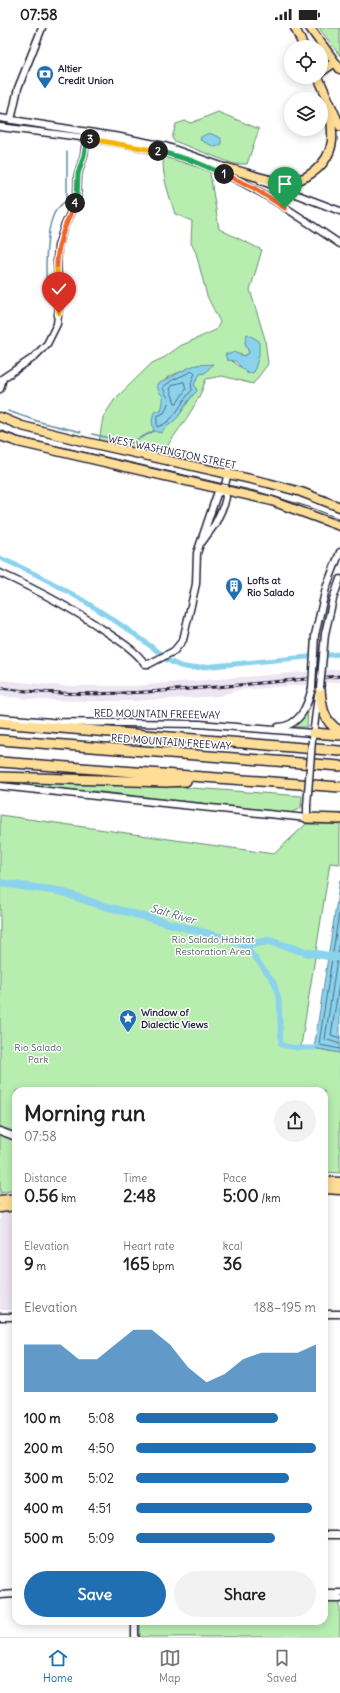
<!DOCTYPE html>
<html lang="en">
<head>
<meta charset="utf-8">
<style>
	:root { --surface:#fff; --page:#f2f2f2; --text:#222; --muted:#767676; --line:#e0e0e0; --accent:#1f6fb2 }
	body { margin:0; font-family:Delius,sans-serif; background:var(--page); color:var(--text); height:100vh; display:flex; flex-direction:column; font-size:15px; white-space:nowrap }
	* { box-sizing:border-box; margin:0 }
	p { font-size:13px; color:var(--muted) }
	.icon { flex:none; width:22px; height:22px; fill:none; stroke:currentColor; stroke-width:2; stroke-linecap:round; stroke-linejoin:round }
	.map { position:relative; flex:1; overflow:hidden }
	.sheet { position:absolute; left:12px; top:1059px; width:316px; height:538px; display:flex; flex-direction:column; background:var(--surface); border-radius:12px; box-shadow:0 2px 10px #0003 }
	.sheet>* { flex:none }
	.tools { position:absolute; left:284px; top:12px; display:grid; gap:8px }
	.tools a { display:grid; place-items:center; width:44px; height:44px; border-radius:50%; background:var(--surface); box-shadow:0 2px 10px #0003; font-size:20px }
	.pin { position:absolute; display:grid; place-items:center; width:34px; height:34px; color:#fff; margin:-41px -17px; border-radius:50% 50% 50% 0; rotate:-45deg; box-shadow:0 0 4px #0007 }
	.pin .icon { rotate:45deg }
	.km { position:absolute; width:20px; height:20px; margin:-10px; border-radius:50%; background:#222; color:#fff; font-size:11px; line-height:20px; text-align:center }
	.round { display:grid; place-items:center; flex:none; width:42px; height:42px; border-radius:21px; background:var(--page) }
	.overview { display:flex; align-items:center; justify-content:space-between; height:68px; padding:0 12px }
	h1 { font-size:22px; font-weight:700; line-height:30px }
	.figures { display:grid; grid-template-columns:repeat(3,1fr); gap:6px; height:68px; padding:4px 12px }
	.figures div { display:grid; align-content:center }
	.figures b { font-size:17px; font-weight:700 }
	.figures small { font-size:11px; font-weight:400 }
	.figures p { font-size:11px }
	.chart { height:112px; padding:8px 12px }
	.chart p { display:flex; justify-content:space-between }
	.chart svg { width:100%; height:72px; margin-top:4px; fill:var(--accent); opacity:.7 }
	.button { display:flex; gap:8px; margin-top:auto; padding:8px 12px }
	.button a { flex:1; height:46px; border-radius:24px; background:var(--accent); color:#fff; font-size:16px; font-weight:700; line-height:46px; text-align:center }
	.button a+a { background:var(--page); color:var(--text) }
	ul { padding:0 12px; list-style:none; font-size:13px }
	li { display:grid; grid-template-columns:64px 48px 1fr; align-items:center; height:30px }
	li i { height:10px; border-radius:5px; background:var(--accent) }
	.status { display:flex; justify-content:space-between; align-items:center; height:28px; padding:0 20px; background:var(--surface); direction:ltr }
	.status svg { height:11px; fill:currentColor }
	.tabs { display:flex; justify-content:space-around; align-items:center; height:56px; border-top:1px solid var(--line); background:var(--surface); font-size:11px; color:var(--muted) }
	.tabs a { display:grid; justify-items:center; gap:2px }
	.tabs .on { color:var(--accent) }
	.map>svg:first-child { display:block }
	.built { fill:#ede5f2 }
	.green { fill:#b7eeb0; stroke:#6c8876; fill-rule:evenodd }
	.water { fill:#8bd3ec; stroke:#618ca5 }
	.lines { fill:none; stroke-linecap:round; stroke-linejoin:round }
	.shore { stroke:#4c6982; stroke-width:1 }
	.stream { stroke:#618ca5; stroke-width:1.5 }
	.canal { stroke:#8bd3ec; stroke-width:5 }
	.river { stroke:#8bd3ec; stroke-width:8 }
	.minor-casing { stroke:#22223b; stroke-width:9 }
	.major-casing { stroke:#22223b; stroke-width:11 }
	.highway-casing { stroke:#22223b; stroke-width:12 }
	.minor { stroke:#fff; stroke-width:6 }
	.major { stroke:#fedd96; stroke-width:8 }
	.highway { stroke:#fedd96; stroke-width:9 }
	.tram { stroke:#22223b; stroke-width:1 }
	.rail-casing { stroke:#22223b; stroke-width:3 }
	.rail { stroke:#fff; stroke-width:1.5; stroke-dasharray:4.5; stroke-linecap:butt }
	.minor-bridge-casing { stroke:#22223b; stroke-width:9; stroke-linecap:butt }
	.minor-bridge { stroke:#fff; stroke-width:6 }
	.split-1-casing { stroke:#fff; stroke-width:8 }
	.split-2-casing { stroke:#fff; stroke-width:8 }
	.split-3-casing { stroke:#fff; stroke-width:8 }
	.split-4-casing { stroke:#fff; stroke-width:8 }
	.split-5-casing { stroke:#fff; stroke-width:8 }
	.split-6-casing { stroke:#fff; stroke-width:8 }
	.split-1 { stroke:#f0652b; stroke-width:5 }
	.split-2 { stroke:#22a559; stroke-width:5 }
	.split-3 { stroke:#f5b400; stroke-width:5 }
	.split-4 { stroke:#22a559; stroke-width:5 }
	.split-5 { stroke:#f0652b; stroke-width:5 }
	.split-6 { stroke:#f5b400; stroke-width:5 }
	.labels { text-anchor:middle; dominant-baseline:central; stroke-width:3; stroke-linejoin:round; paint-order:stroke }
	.poi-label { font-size:10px; font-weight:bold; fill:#22223b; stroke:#fff; text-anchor:start }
	.street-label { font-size:10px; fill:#22223b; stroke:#fff }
	.park-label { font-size:10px; fill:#4f5f5e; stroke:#fff }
	.water-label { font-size:11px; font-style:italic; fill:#476079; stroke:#fff }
</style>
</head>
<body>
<div class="status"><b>07:58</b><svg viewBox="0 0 49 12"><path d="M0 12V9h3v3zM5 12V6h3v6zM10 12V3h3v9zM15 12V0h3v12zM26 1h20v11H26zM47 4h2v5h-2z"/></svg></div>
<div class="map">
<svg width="340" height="1609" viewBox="0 0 340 1609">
	<rect width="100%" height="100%" fill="#fff"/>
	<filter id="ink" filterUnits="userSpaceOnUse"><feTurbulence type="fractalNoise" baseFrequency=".025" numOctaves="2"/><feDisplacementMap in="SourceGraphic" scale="8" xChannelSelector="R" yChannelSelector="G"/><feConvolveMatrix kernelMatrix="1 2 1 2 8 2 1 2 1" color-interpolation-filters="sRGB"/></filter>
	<g filter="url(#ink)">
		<path class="built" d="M340 641V654L238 662 219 668 133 673H89L41 672 0 668V652L62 658H133Z
			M16 1181V1282H0V1184Z"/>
		<path class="green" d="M319 0H340V28Z
			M218 84 259 101 247 136H234L174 113 172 110 176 96 185 93 191 95Z
			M164 124 209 139 219 201 262 222 250 262 265 311 268 336 253 356 222 348 206 351C197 381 176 403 161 428L99 414 103 389 115 371 152 335 165 329 180 318 216 302 220 294 207 268 196 225 191 215 192 193 175 186C169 166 160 145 164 124ZM245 314 256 335 254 344 238 338 225 327 240 325 244 328 249 325ZM197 337 204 338 194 356 197 363C185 374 180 393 164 400L155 383H161C162 379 165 376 165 372 165 366 158 363 157 356L163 354 168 349Z
			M308 682 307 699H292L303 690Z
			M0 752 110 754 302 768 301 780 290 785 93 763H85L0 755Z
			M0 787 274 826 306 796H340V836L330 835 301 1018 340 1025V1145L324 1144V1063H16V1162L0 1165Z
			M340 1573V1609H140V1593H324V1574Z"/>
		<path class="water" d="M209 105 221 110V117L215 119 200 112 201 109Z
			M247 306 259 313V327L254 344 248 346 235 333 227 332 225 326H231L233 324 244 328 249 325 245 314Z
			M213 336 205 345 200 346 194 356 197 363C187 371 184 383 175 392 170 397 164 399 161 405L154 403C152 396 151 390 155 383H161C167 361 159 372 157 356 167 353 188 338 197 337 202 336 206 337 213 336Z
			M340 852V1025L314 1020Z"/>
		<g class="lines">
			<path class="shore" d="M193 343 195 345 191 355 192 362C180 374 176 394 157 399V388L164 385C173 366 167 374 163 359L171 353Z
				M184 354 186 361 177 375H175L170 361 173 357Z
				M340 878 319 1016 320 1017 340 1021
				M340 911 325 1011 340 1016
				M340 950 331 1007 340 1010"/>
			<path class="stream" d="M47 260C45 241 46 205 53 188 55 181 62 176 67 172V124
				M8 383 40 394 81 404
				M92 406 130 415 154 403"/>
			<path class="canal" d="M0 530C58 554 110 587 160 625
				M167 632 180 638 191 640 340 626
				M245 917 274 954 279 971 281 1017 297 1020H314"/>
			<path class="river" d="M0 855 59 863 97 876 224 910 245 917 269 913 305 924 340 930"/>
			<g class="minor-casing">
				<path id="minor" d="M0 90 120 109 165 118 230 141
					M11 92 18 60 42 0
					M0 99C73 109 150 113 219 143 262 162 301 190 340 216
					M261 153 340 183
					M0 352 33 330 47 316 57 296 59 278 57 232 58 218 64 199 77 170 78 146 84 127 87 107
					M0 361 3 350
					M202 514 215 496 224 477 226 469 224 462 229 439
					M0 545C37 562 72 580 105 603 120 613 135 622 145 636H149L174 623 183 612 196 556 197 525 217 466 224 462
					M325 606 333 571 340 551
					M315 607 326 560 340 524
					M0 690 51 694 199 696 313 705
					M278 699C300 698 307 679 312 660
					M313 708 318 667
					M0 758 307 790V778
					M0 1103 16 1109
					M324 1286H340
					M0 1289H16
					M324 1507H340
					M324 1565H340
					M0 1567 16 1566
					M324 1571H340
					M135 1593V1609"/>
			</g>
			<g class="major-casing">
				<path id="major" d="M295 0 304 19
					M310 0 340 41
					M321 44 335 34
					M318 49 340 98
					M227 140C244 144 263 152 281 154 305 156 329 137 332 113 333 99 330 86 328 73
					M0 389 22 398 86 414 268 455 301 464 340 479
					M0 408 18 414 272 473 340 498
					M324 1153 340 1154
					M324 1161 340 1162
					M0 1172 16 1170
					M0 1180 16 1178"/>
			</g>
			<g class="highway-casing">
				<path id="highway" d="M320 660C321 677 323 694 340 703
					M0 695 340 723
					M313 705 340 707
					M0 712 340 738
					M0 734 340 759
					M0 749 166 754 186 753
					M307 790 340 791"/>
			</g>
			<use href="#minor" class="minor"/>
			<use href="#major" class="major"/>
			<use href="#highway" class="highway"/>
			<path class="tram" d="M0 402 18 409 259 464 312 480 340 491"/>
			<g class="rail-casing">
				<path id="rail" d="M0 660C72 670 143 665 216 659 257 655 299 652 340 648"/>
			</g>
			<use href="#rail" class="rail"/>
			<g class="minor-bridge-casing">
				<path id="minor-bridge" d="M312 660 315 607
					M320 660 325 606
					M307 778 312 712"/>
			</g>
			<use href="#minor-bridge" class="minor-bridge"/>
		</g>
	</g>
	<g class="lines" filter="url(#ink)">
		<g class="split-1-casing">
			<path id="split-1" d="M224 146 254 160 285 180"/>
		</g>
		<g class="split-2-casing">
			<path id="split-2" d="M158 123 193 133 224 146"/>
		</g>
		<g class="split-3-casing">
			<path id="split-3" d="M90 111 158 123"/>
		</g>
		<g class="split-4-casing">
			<path id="split-4" d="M75 175 77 170 78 146 84 127 87 110 90 111"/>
		</g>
		<g class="split-5-casing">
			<path id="split-5" d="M57 242C56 217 65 198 75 175"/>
		</g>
		<g class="split-6-casing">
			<path id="split-6" d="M57 242 59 285"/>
		</g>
		<use href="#split-1" class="split-1"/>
		<use href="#split-2" class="split-2"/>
		<use href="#split-3" class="split-3"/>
		<use href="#split-4" class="split-4"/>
		<use href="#split-5" class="split-5"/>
		<use href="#split-6" class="split-6"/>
	</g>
	<defs>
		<g id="bank-pin" transform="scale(0.9)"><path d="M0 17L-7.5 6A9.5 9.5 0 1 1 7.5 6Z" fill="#1f6fb2" stroke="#fff"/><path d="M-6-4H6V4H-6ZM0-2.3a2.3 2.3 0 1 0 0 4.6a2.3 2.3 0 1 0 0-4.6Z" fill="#fff"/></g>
		<g id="building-pin" transform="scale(0.9)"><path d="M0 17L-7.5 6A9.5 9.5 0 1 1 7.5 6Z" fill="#1f6fb2" stroke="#fff"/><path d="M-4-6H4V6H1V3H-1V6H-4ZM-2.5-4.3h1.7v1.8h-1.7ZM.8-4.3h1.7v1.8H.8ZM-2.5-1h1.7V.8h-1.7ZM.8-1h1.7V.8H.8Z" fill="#fff"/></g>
		<g id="sight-pin" transform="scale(0.9)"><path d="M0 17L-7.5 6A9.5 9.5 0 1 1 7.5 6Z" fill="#1f6fb2" stroke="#fff"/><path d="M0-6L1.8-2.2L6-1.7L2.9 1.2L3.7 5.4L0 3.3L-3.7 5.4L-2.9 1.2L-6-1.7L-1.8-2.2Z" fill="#fff"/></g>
	</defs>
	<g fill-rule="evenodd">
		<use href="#bank-pin" x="45" y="46"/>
		<use href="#building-pin" x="234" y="558"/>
		<use href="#sight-pin" x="128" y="990"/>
	</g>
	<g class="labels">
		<g class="poi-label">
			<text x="58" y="40">Altier<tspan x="58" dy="12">Credit Union</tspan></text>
			<text x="247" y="552">Lofts at<tspan x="247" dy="12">Rio Salado</tspan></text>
			<text x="141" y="984">Window of<tspan x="141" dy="12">Dialectic Views</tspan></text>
		</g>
		<g class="street-label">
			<text transform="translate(172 424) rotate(12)">WEST WASHINGTON STREET</text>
			<text transform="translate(157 686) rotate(1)">RED MOUNTAIN FREEEWAY</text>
			<text transform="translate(171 714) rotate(4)">RED MOUNTAIN FREEWAY</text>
		</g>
		<g class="park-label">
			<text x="213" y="911">Rio Salado Habitat<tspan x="213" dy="12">Restoration Area</tspan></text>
			<text x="38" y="1019">Rio Salado<tspan x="38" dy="12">Park</tspan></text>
		</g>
		<g class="water-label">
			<text transform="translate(173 886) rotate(16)">Salt River</text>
		</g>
	</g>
</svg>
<div class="tools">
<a><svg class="icon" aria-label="locate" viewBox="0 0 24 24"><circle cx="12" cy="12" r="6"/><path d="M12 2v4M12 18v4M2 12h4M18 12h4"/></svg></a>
<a><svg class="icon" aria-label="layers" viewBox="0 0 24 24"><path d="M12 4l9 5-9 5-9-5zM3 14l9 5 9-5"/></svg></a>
</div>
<div class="pin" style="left:285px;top:180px;background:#1e9e55"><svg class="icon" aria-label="arrive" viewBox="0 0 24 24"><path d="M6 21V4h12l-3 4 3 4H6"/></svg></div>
<div class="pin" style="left:59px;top:285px;background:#d93025"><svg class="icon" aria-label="check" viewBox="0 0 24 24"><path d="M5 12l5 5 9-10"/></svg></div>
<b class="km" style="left:224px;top:146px">1</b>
<b class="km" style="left:158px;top:123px">2</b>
<b class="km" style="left:90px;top:111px">3</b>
<b class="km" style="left:75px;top:175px">4</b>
<section class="sheet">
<div class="overview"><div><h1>Morning run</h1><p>07:58</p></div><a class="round"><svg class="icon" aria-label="share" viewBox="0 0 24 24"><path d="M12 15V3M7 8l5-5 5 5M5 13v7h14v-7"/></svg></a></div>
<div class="figures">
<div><p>Distance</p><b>0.56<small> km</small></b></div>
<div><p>Time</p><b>2:48</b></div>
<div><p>Pace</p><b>5:00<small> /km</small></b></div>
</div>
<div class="figures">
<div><p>Elevation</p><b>9<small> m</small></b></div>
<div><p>Heart rate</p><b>165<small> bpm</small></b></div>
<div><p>kcal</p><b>36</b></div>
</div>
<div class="chart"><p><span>Elevation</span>188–195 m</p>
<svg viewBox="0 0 160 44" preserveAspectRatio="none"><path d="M0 44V15L10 15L20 15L30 24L40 24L50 15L60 6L70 6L80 15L90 29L100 38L110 33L120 24L130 20L140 20L150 20L160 15V44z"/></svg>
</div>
<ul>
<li><b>100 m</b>5:08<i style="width:79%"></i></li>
<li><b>200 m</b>4:50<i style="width:100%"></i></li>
<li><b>300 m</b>5:02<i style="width:85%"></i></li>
<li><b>400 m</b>4:51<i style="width:98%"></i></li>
<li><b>500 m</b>5:09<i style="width:77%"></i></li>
</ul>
<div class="button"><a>Save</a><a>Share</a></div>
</section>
</div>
<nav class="tabs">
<a class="on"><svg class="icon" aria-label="home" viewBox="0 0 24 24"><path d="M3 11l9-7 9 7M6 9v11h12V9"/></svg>Home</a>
<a><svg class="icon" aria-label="map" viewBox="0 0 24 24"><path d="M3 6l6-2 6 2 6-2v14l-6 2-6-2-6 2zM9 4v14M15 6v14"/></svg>Map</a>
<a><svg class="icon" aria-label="saved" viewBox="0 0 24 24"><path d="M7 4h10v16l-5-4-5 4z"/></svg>Saved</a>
</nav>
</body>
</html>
